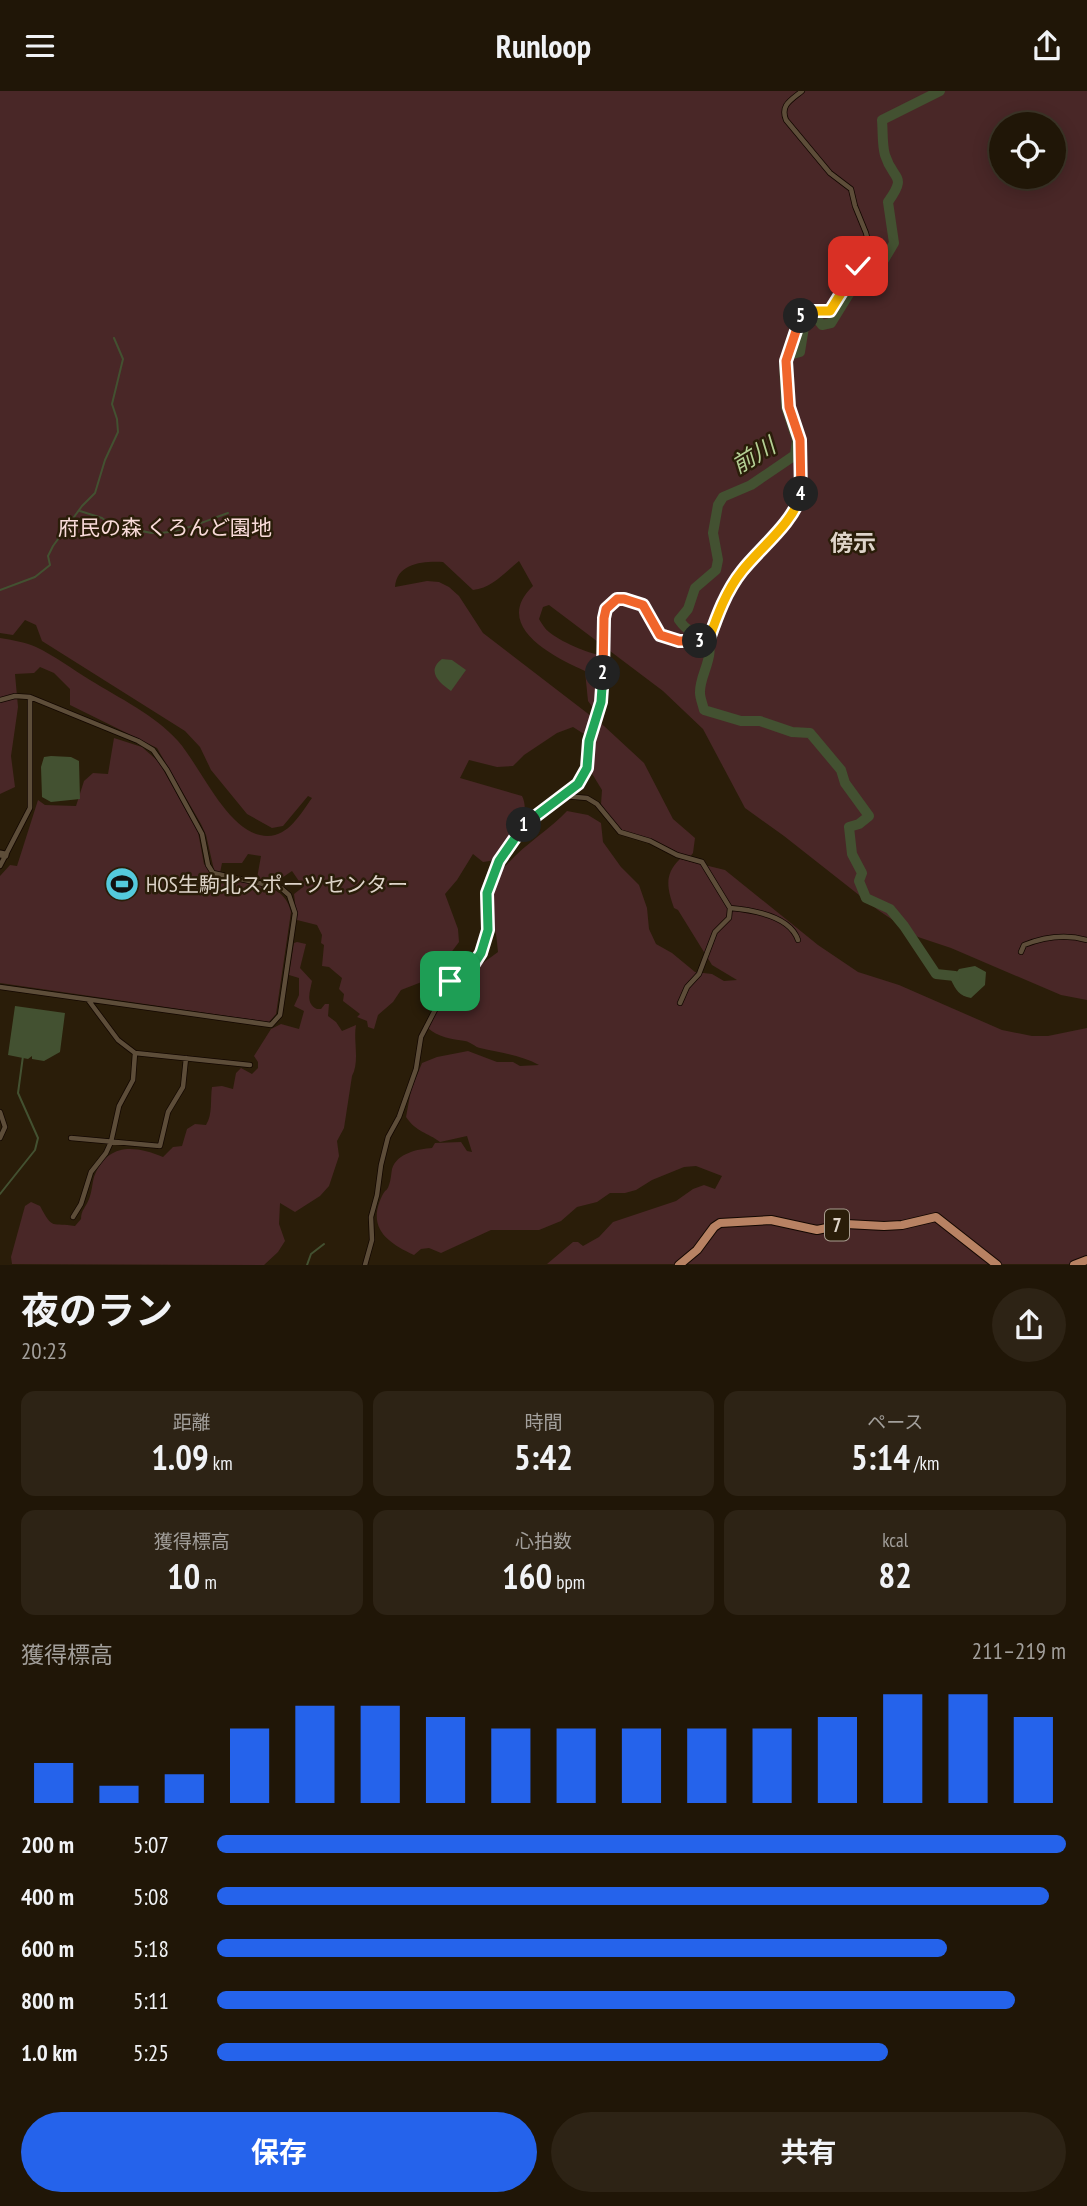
<!DOCTYPE html>
<html lang="ja">
<head>
<meta charset="utf-8">
<style>
	:root { --surface:#201607; --page:#2d2315; --text:#f1f3f6; --muted:#a29f9b; --line:#3d3528; --accent:#2563eb }
	body { margin:0; font-family:"PT Sans Narrow","Noto Sans JP",sans-serif; background:var(--page); color:var(--text); height:100vh; display:flex; flex-direction:column; font-size:26px; white-space:nowrap }
	* { box-sizing:border-box; margin:0 }
	p { font-size:23px; color:var(--muted) }
	.icon { flex:none; width:38px; height:38px; fill:none; stroke:currentColor; stroke-width:2; stroke-linecap:round; stroke-linejoin:round }
	.map { position:relative; height:1174px; overflow:hidden }
	.panel { display:flex; flex-direction:column; background:var(--surface); flex:1 }
	.panel>* { flex:none }
	.tools { position:absolute; left:989px; top:21px; display:grid; gap:14px }
	.tools a { display:grid; place-items:center; width:77px; height:77px; border-radius:50%; background:var(--surface); box-shadow:0 4px 18px #0003,0 0 0 2px var(--line); font-size:35px }
	.pin { position:absolute; display:grid; place-items:center; width:60px; height:60px; color:#fff; margin:-30px; border-radius:14px; box-shadow:0 4px 10px #0006 }
	.km { position:absolute; width:35px; height:35px; margin:-18px; border-radius:50%; background:#222; color:#fff; font-size:19px; line-height:35px; text-align:center }
	.round { display:grid; place-items:center; flex:none; width:74px; height:74px; border-radius:37px; background:var(--page) }
	.headline { display:flex; align-items:center; justify-content:space-between; height:119px; padding:0 21px }
	h1 { font-size:38px; font-weight:700; line-height:52px }
	.metrics { display:grid; grid-template-columns:repeat(3,1fr); gap:10px; height:119px; padding:7px 21px }
	.metrics div { display:grid; align-content:center; border-radius:14px; background:var(--page); text-align:center }
	.metrics b { font-size:35px; font-weight:700 }
	.metrics small { font-size:19px; font-weight:400 }
	.metrics p { font-size:19px }
	.chart { height:196px; padding:14px 21px }
	.chart p { display:flex; justify-content:space-between }
	.chart svg { width:100%; height:126px; margin-top:7px; stroke:var(--accent); stroke-width:6 }
	.primary-button { display:flex; gap:14px; margin-top:auto; padding:14px 21px }
	.primary-button a { flex:1; height:80px; border-radius:42px; background:var(--accent); color:#fff; font-size:28px; font-weight:700; line-height:80px; text-align:center }
	.primary-button a+a { background:var(--page); color:var(--text) }
	ul { padding:0 21px; list-style:none; font-size:23px }
	li { display:grid; grid-template-columns:112px 84px 1fr; align-items:center; height:52px }
	li i { height:18px; border-radius:9px; background:var(--accent) }
	header { display:flex; justify-content:space-between; align-items:center; height:91px; padding:0 21px; background:var(--surface); font-size:32px; font-weight:700 }
	.map>svg:first-child { display:block }
	.green { fill:#492727; fill-rule:evenodd }
	.water { fill:#435131 }
	.lines { fill:none; stroke-linecap:round; stroke-linejoin:round }
	.stream { stroke:#435131; stroke-width:2 }
	.river { stroke:#435131; stroke-width:10 }
	.street-casing { stroke:#130700; stroke-width:6 }
	.secondary-casing { stroke:#130700; stroke-width:9 }
	.primary-casing { stroke:#130700; stroke-width:10 }
	.street { stroke:#5d4d39; stroke-width:4.5 }
	.secondary { stroke:#5d4d39; stroke-width:7 }
	.primary { stroke:#b88263; stroke-width:8 }
	.split-1-casing { stroke:#fff; stroke-width:14 }
	.split-2-casing { stroke:#fff; stroke-width:14 }
	.split-3-casing { stroke:#fff; stroke-width:14 }
	.split-4-casing { stroke:#fff; stroke-width:14 }
	.split-5-casing { stroke:#fff; stroke-width:14 }
	.split-6-casing { stroke:#fff; stroke-width:14 }
	.split-1 { stroke:#22a559; stroke-width:9 }
	.split-2 { stroke:#22a559; stroke-width:9 }
	.split-3 { stroke:#f0652b; stroke-width:9 }
	.split-4 { stroke:#f5b400; stroke-width:9 }
	.split-5 { stroke:#f0652b; stroke-width:9 }
	.split-6 { stroke:#f5b400; stroke-width:9 }
	.labels { text-anchor:middle; dominant-baseline:central; stroke-width:5; stroke-linejoin:round; paint-order:stroke }
	.shield { fill:#2a1d09; stroke:#a89d8f; stroke-width:2 }
	.shield-label { font-size:19px; font-weight:bold; fill:#ded4c9 }
	.park-label { font-size:21px; fill:#f9dbda; stroke:#2a1d09 }
	.poi-label { font-size:21px; fill:#ded4c9; stroke:#2a1d09; text-anchor:start }
	.water-label { font-size:23px; font-style:italic; fill:#b4cf94; stroke:#2a1d09 }
	.neighbourhood-label { font-size:23px; font-weight:bold; fill:#ded4c9; stroke:#2a1d09 }
</style>
</head>
<body>
<header><svg class="icon" aria-label="menu" viewBox="0 0 24 24"><path d="M4 6h16M4 12h16M4 18h16"/></svg>Runloop<svg class="icon" aria-label="share" viewBox="0 0 24 24"><path d="M12 15V3M7 8l5-5 5 5M5 13v7h14v-7"/></svg></header>
<div class="map">
<svg width="1087" height="1174" viewBox="0 0 1087 1174">
	<rect width="100%" height="100%" fill="#2a1d09"/>
	<path class="green" d="M0 0H1087V909L1061 904 951 857 918 846 878 819 784 745 745 717 703 638 663 600 549 514 543 516 539 528C542 533 545 538 549 541 558 549 590 564 602 564L601 602 597 622 588 610 585 580C554 566 491 535 533 495L519 470C504 482 492 497 473 499L443 471C423 470 397 472 395 496L427 490 439 491 449 496 459 505 483 542 604 635 644 672 673 728 695 747 693 762 689 767 656 750 624 741 615 734 601 713 602 699 591 681 592 668 584 643 573 636 557 642 524 664 513 675 497 676 469 669 460 687 522 705C533 727 508 751 496 769L483 771 473 763 457 789 445 803 458 838 459 851 432 887 401 899 393 911 378 924 374 938 368 936 367 930 357 926 360 923 343 910 344 903 339 898 342 887 329 876 322 875 324 854 321 852 322 844 317 834 297 829 294 803 303 796 292 780 276 791 257 787 261 765 248 763 242 772H222L220 782 214 779 206 744 201 733 157 657 70 614V598L54 582 40 576 34 582 15 583 18 616 11 665 15 696 0 703V547C12 549 25 551 36 556 55 565 72 578 90 589 119 607 155 624 178 650 200 675 226 737 260 744 286 750 299 725 312 707L308 705 283 735 272 737 247 723 211 679 200 656 185 640 42 550 36 534 25 529 13 544 0 542ZM1001 33H1054V86H1001Z
		M114 647 142 656 159 671 198 741 204 773 214 787C242 795 283 786 291 821L276 923 269 931 0 892V785L10 774 17 775 38 709 45 714 76 715 84 690 93 682 108 683Z
		M567 720 588 724 601 732 603 751 621 776 639 794 647 817 649 838 656 853 672 862 695 881 712 883 724 890 737 889 712 874 678 819 674 817C667 797 664 783 680 768L725 779 818 854 858 881 899 894 1002 939 1032 945H1048L1087 937V1173H547L573 1151H578L583 1155 599 1146 613 1131 676 1110 693 1098 704 1094 715 1098 722 1085 696 1075 684 1076 652 1089 636 1099 625 1102H610L597 1111 577 1116 561 1130 539 1139H491L441 1162 429 1157 421 1158 414 1164C386 1151 366 1136 383 1103 386 1098 387 1100 389 1094 391 1089 391 1083 392 1078 397 1062 418 1058 432 1057L435 1052 461 1051 467 1060 472 1061 467 1045 440 1051C427 1041 417 1042 406 1026L411 999 422 972 437 966 468 960 497 971H513L520 975 539 974C521 964 501 962 480 957 475 956 471 951 465 950 452 948 437 946 428 937L454 888 472 880 498 861C497 854 497 846 495 839 493 830 487 824 488 814 490 772 542 747 567 720Z
		M297 851 306 853 300 877 312 890C310 901 305 912 317 918H321L325 913H329L328 925 336 931 342 940 356 934C353 950 360 970 352 985L344 1037 337 1050 339 1065 329 1095 320 1105 295 1121 280 1112 279 1133 285 1150 278 1161 264 1174 12 1173 11 1166 25 1115 31 1111 40 1115C53 1140 52 1131 75 1135L81 1128C81 1119 86 1116 89 1108 92 1101 92 1093 94 1086 107 1052 134 1054 163 1066L173 1056 182 1055 187 1038 195 1033 206 1034C213 1023 210 1009 212 996L222 995 233 998 236 982 241 977 252 983 258 977V971L254 965 271 938 281 933 299 938 304 920 294 915 299 904V887L289 884 294 852Z"/>
	<path class="water" d="M442 568 452 569 466 579 451 600C439 592 426 580 442 568Z
		M51 665 71 666 79 670 80 708 51 711 42 706 41 676 44 666Z
		M975 875 986 881 985 894 971 907C959 905 956 899 951 889L959 878Z
		M15 915 65 922 60 961 44 970 32 968V965L28 968 8 964Z"/>
	<g class="lines">
		<path class="stream" d="M80 420 102 427 111 434C128 434 139 441 154 442 178 443 205 430 228 422
			M0 499 35 486 50 474 48 465 53 455 82 415 95 402 105 369 118 341 117 328 112 313 123 268 114 247
			M0 1103 35 1059 38 1047 18 1002 23 965
			M307 1174 311 1163 324 1153"/>
		<path class="river" d="M940 0 882 29C883 40 882 54 885 64 893 90 908 83 888 111L894 152 869 194 852 198 831 232 822 234 814 224 805 230 800 261 789 264 784 270 786 316 797 349 795 364 751 394 723 406 718 414 713 442 718 469 716 479 695 497 688 518 679 529C686 539 693 543 705 545 718 563 699 583 700 602 700 607 703 614 704 619L741 630H760L792 641 810 642 841 679 845 692 869 725 859 733 849 736 852 763 862 782 859 790 866 807 890 818 904 835 936 883 955 885"/>
		<g class="street-casing">
			<path id="street" d="M0 609 15 605 30 606 138 650 153 659 167 679 202 743 208 774 213 782 281 797 289 804 295 822 280 924 271 934 0 896
				M564 705 587 707 597 713 620 741 650 750 677 764 702 771 730 817 729 827 715 841 699 883 687 896 680 912
				M0 775 30 717V606
				M730 817C753 819 790 825 798 849
				M1021 861 1024 854C1044 846 1066 843 1087 849
				M89 910 118 949 135 962 250 974
				M0 1021 5 1036 0 1047
				M71 1047 160 1055 168 1021 183 996 186 967
				M73 1126 81 1113 91 1081 106 1062 111 1051 119 1015 133 989 135 962
				M365 1174 372 1149 371 1126 377 1104 381 1074 388 1046 399 1026 416 978 421 946 450 890 457 882 472 876 481 862 488 839 487 802 499 770 529 729 578 693 587 677 589 650 601 611 604 527 606 518 617 508C650 506 643 527 660 544L686 551 709 548 716 526 740 482 799 412 801 401V361L800 349 789 316 786 270 789 258 794 250 799 227 807 221H828L833 217 866 161 868 150 866 142 855 115 851 98 830 82 786 29C780 14 791 9 802 0"/>
		</g>
		<g class="secondary-casing">
			<path id="secondary" d="M0 763 5 764"/>
		</g>
		<g class="primary-casing">
			<path id="primary" d="M679 1174 697 1159 714 1136 720 1132 771 1129 817 1139 846 1133 884 1135 902 1134 936 1126 997 1174
				M1074 1174 1087 1169"/>
		</g>
		<use href="#street" class="street"/>
		<use href="#secondary" class="secondary"/>
		<use href="#primary" class="primary"/>
	</g>
	<g class="lines">
		<g class="split-1-casing">
			<path id="split-1" d="M450 890 457 882 472 876 481 862 488 839 487 802 499 770 524 734"/>
		</g>
		<g class="split-2-casing">
			<path id="split-2" d="M524 734 578 693 587 677 589 650 601 611 603 582"/>
		</g>
		<g class="split-3-casing">
			<path id="split-3" d="M603 582 604 527 606 518 617 508H624L643 514 660 544 679 550H700"/>
		</g>
		<g class="split-4-casing">
			<path id="split-4" d="M700 550 709 548C717 525 726 500 742 480 760 457 794 431 801 403"/>
		</g>
		<g class="split-5-casing">
			<path id="split-5" d="M801 225 786 270 789 316 800 349 801 403"/>
		</g>
		<g class="split-6-casing">
			<path id="split-6" d="M801 225 811 220H830L858 175"/>
		</g>
		<use href="#split-1" class="split-1"/>
		<use href="#split-2" class="split-2"/>
		<use href="#split-3" class="split-3"/>
		<use href="#split-4" class="split-4"/>
		<use href="#split-5" class="split-5"/>
		<use href="#split-6" class="split-6"/>
	</g>
	<defs>
		<g id="stadium-disc" transform="scale(1.75)"><circle r="9.5" fill="#54cadd" stroke="#2a1d09"/><path d="M0-5a6.5 5 0 1 0 0 10a6.5 5 0 1 0 0-10ZM-3.5-1.8h7v3.6h-7Z" fill="#111"/></g>
	</defs>
	<g fill-rule="evenodd">
		<use href="#stadium-disc" x="122" y="793"/>
	</g>
	<g class="labels">
		<rect class="shield" x="825" y="1118.5" width="24" height="31" rx="5"/>
		<g class="shield-label">
			<text x="837" y="1134">7</text>
		</g>
		<g class="park-label">
			<text x="165" y="436">府民の森 くろんど園地</text>
		</g>
		<g class="poi-label">
			<text x="146" y="793">HOS生駒北スポーツセンター</text>
		</g>
		<g class="water-label">
			<text transform="translate(753 364) rotate(-31)">前川</text>
		</g>
		<g class="neighbourhood-label">
			<text x="853" y="451">傍示</text>
		</g>
	</g>
</svg>
<div class="tools">
<a><svg class="icon" aria-label="locate" viewBox="0 0 24 24"><circle cx="12" cy="12" r="6"/><path d="M12 2v4M12 18v4M2 12h4M18 12h4"/></svg></a>
</div>
<div class="pin" style="left:450px;top:890px;background:#1e9e55"><svg class="icon" aria-label="arrive" viewBox="0 0 24 24"><path d="M6 21V4h12l-3 4 3 4H6"/></svg></div>
<div class="pin" style="left:858px;top:175px;background:#d93025"><svg class="icon" aria-label="check" viewBox="0 0 24 24"><path d="M5 12l5 5 9-10"/></svg></div>
<b class="km" style="left:524px;top:734px">1</b>
<b class="km" style="left:603px;top:582px">2</b>
<b class="km" style="left:700px;top:550px">3</b>
<b class="km" style="left:801px;top:403px">4</b>
<b class="km" style="left:801px;top:225px">5</b>
</div>
<section class="panel">
<div class="headline"><div><h1>夜のラン</h1><p>20:23</p></div><a class="round"><svg class="icon" aria-label="share" viewBox="0 0 24 24"><path d="M12 15V3M7 8l5-5 5 5M5 13v7h14v-7"/></svg></a></div>
<div class="metrics">
<div><p>距離</p><b>1.09<small> km</small></b></div>
<div><p>時間</p><b>5:42</b></div>
<div><p>ペース</p><b>5:14<small> /km</small></b></div>
</div>
<div class="metrics">
<div><p>獲得標高</p><b>10<small> m</small></b></div>
<div><p>心拍数</p><b>160<small> bpm</small></b></div>
<div><p>kcal</p><b>82</b></div>
</div>
<div class="chart"><p><span>獲得標高</span>211–219 m</p>
<svg viewBox="0 0 160 44" preserveAspectRatio="none"><path d="M5 44V30M15 44V38M25 44V34M35 44V18M45 44V10M55 44V10M65 44V14M75 44V18M85 44V18M95 44V18M105 44V18M115 44V18M125 44V14M135 44V6M145 44V6M155 44V14"/></svg>
</div>
<ul>
<li><b>200 m</b>5:07<i style="width:100%"></i></li>
<li><b>400 m</b>5:08<i style="width:98%"></i></li>
<li><b>600 m</b>5:18<i style="width:86%"></i></li>
<li><b>800 m</b>5:11<i style="width:94%"></i></li>
<li><b>1.0 km</b>5:25<i style="width:79%"></i></li>
</ul>
<div class="primary-button"><a>保存</a><a>共有</a></div>
</section>
</body>
</html>
